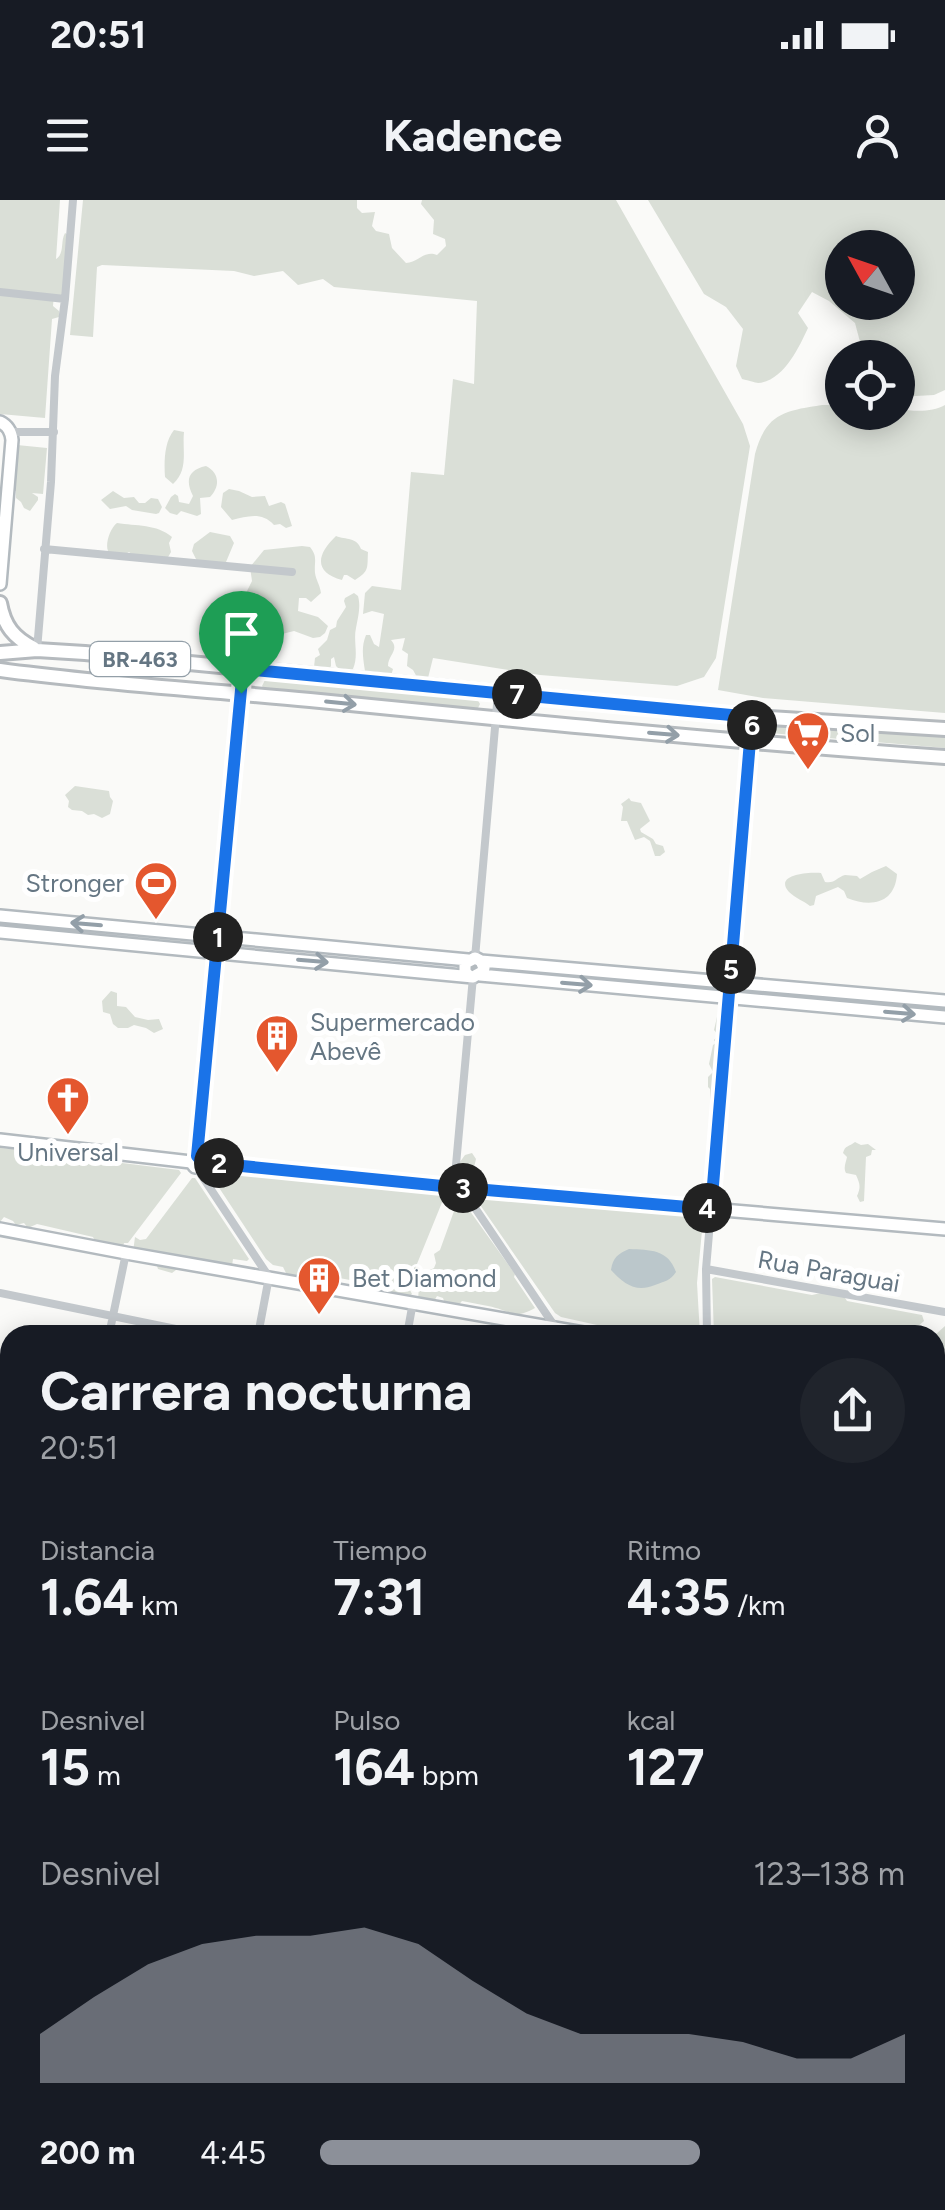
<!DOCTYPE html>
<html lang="es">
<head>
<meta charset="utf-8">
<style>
	:root { --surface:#171b24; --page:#20242c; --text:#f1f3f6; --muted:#9ea1a6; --accent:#8c9099 }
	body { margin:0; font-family:Figtree,sans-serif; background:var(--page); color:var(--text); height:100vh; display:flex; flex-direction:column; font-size:38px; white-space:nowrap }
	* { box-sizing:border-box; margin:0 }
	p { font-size:32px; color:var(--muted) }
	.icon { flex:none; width:55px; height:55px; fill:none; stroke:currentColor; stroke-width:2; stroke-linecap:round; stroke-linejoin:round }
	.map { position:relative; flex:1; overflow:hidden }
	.details { position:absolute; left:0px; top:1125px; width:945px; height:885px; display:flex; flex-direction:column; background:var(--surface); border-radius:30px 30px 0 0; box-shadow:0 5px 25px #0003 }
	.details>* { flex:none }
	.needle { width:65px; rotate:310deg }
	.tools { position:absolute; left:825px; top:30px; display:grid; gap:20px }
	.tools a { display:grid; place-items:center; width:90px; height:90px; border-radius:50%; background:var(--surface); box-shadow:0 5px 25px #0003; font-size:50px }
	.pin { position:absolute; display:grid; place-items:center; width:85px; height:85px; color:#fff; margin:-102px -42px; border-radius:50% 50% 50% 0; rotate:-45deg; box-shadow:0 0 10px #0007 }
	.pin .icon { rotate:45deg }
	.km { position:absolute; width:50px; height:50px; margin:-25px; border-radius:50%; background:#222; color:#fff; font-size:28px; line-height:50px; text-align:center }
	.round { display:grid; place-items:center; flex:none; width:105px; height:105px; border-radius:52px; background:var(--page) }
	.summary { display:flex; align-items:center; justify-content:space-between; height:170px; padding:0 40px }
	h1 { font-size:55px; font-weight:700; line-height:75px }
	.stats { display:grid; grid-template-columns:repeat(3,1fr); gap:15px; height:170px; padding:10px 40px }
	.stats div { display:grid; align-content:center }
	.stats b { font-size:50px; font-weight:700 }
	.stats small { font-size:28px; font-weight:400 }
	.stats p { font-size:28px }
	.chart { height:280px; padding:20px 40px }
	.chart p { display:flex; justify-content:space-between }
	.chart svg { width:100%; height:180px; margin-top:10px; fill:var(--accent); opacity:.7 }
	ul { padding:0 40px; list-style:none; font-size:32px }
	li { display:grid; grid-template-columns:160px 120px 1fr; align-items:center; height:75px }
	li i { height:25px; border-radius:12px; background:var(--accent) }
	.status { display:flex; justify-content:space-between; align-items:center; height:70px; padding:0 50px; background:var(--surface); direction:ltr }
	.status svg { height:28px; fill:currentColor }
	header { display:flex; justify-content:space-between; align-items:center; height:130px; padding:0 40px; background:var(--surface); font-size:45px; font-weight:700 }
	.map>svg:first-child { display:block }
	.green { fill:#dadfd7; fill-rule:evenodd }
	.water { fill:#bbc7cb }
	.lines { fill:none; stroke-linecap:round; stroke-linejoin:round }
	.secondary-casing { stroke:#b3babf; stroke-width:16 }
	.primary-casing { stroke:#b5babe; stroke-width:18 }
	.minor { stroke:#c3c8cc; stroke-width:8 }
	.tertiary { stroke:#c3c8cc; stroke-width:10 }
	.secondary { stroke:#fff; stroke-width:11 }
	.primary { stroke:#fff; stroke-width:12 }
	.oneway { stroke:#939fa8 }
	.route-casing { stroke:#fff; stroke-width:20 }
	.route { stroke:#1a73e8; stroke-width:12 }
	.labels { text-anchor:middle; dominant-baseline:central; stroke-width:10; stroke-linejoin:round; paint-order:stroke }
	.shield { fill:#fff; stroke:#939fa8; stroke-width:2.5 }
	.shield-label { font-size:22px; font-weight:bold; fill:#657683 }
	.poi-label { font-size:25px; fill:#657683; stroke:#fff; text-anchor:start }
	.street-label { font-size:25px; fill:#657683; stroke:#fff }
</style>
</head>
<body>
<div class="status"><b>20:51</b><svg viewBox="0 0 49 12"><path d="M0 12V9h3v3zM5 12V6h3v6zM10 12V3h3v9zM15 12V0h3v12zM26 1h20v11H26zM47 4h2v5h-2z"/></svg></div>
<header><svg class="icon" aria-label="menu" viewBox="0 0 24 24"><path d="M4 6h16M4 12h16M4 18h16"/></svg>Kadence<svg class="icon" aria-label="person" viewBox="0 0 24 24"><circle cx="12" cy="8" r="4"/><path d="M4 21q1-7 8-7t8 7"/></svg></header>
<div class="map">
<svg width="945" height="2010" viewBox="0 0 945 2010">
	<rect width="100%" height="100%" fill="#fafaf8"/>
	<path class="green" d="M0 0H60L56 59C65 53 60 42 65 33L70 36 65 95 59 99 54 94 53 106 59 111V117L52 119 45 218 0 214Z
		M83 0H357V8L362 13 375 12 372 26 376 31 389 34 392 48 406 63C419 62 424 50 437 55L446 46 445 39 433 34 434 20 421 4 422 0H616L743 224 750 246 716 458 704 477 677 486 540 475 433 458 428 478 418 479 413 470 407 466 408 454 402 450 405 438 391 440C400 450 388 455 388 466L393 469 391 476 385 478 365 471C363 458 361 447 366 435H370L374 444 379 447 384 414 372 411 363 414 365 393 372 386 401 390 411 272 444 275 453 179 474 184 477 101 334 87 323 79 298 85 283 71 254 76 234 71 102 65 97 67 93 137 70 135Z
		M648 0H945V190L934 195 898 197V158L864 157 855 123 829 101 812 92 798 113 808 128C799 147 784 181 758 183 757 183 743 179 742 179L736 166 743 129 726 107 704 94ZM842 48H898V102H842Z
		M822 205H842V212H898V209C913 211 931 213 945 205V513L763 498 718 490 755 254C766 214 783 211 822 205Z
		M174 230 184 232C182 250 189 270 173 284L165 277C164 263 164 242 174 230Z
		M17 245 47 248 43 294 32 293 38 297V300L30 311 24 308 21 302 16 298V291H12Z
		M206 266C220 273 220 287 210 297L200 298 201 314 197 316 181 311 177 315 170 313 165 308 171 297 175 294 178 296 179 302 189 304 193 296C185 280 188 270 206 266Z
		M229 289 239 291 252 297 265 296 269 306 281 302 285 304 292 326 286 328 280 324 274 325C261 311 247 317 232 320L221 307 223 293Z
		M113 291 124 298 134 297 139 303H145L151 298 158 299 162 307 159 313 156 314 132 310 126 306 110 309 101 300Z
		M117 323C136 326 157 324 172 337L169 343 171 352 167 359 137 358 129 352 120 357 108 351C105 344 110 328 117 323Z
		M210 332 230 336 234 343 226 362 198 363 192 351 194 344Z
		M336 336C346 340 357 337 361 349L368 352C367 367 370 371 355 380L347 375H344L342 380C314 372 316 355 336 336Z
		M302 346 310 347C318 357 314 361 315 373 316 380 320 385 321 393L311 402 306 398H299L298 411 318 417 328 426 325 433 320 437 313 438 294 431 274 436 260 434 251 423 244 402 245 395 252 381 250 367 264 350Z
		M354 393 358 396C361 407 358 417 356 428 353 441 359 455 353 469L344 474 336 466 334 457 331 459V466L327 472 314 467 315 458 320 455 318 449 327 440 330 430 336 427 337 421 346 407 344 401 345 398Z
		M266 478 476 497 480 504 477 510 266 492 262 486Z
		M769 520 945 534V548L770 533 767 525Z
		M75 586 109 591 110 597 113 601 110 614 102 618 94 614 88 615 82 611 72 610 68 607 69 601 65 595Z
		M629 598 631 601 641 603 650 621 640 629 641 632 653 639 656 644 663 646 665 652 660 656H655L650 641 644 637 635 640 627 621H621L623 607 621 604Z
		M886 666 897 674C895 703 872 708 847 698L844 691 838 687 816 696 814 705 810 706C804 701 795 698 789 692 773 674 810 672 821 673L825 682C835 684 837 677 845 675L857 676 860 679 872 672Z
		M111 791 117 793V806L126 807 135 817 148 820 159 819 163 829 154 833 146 828 134 825 128 828H118L113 824 110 814 103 812 102 801Z
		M721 816 727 820 719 903 713 907 710 906V889L708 887V877L713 872 709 864 713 845 716 843 714 840 718 835 714 830 717 817Z
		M855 942 861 945 868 944 876 950H872L871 955 866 957 864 1001 860 1002 857 996C861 987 860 984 856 975L846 973C843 968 846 962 847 957L843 953C845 945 849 947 855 942Z
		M30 947 33 948V952L179 970 181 973 128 1043H124L122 1051 96 1043 93 1037 37 1024 28 1028 24 1023 16 1025 13 1021 4 1017 0 1022V948L23 950Z
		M472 953 476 959 473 972C486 977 490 985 484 997L701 1017 703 1020 697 1083 700 1135H642L561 1117 555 1113 476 999 465 991 469 980 459 979 452 973 465 955Z
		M212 972 440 995 443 1000 408 1086 412 1094 407 1098 388 1096 387 1087 378 1091H372L371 1084 334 1077 322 1082 287 1075 283 1067 273 1065 266 1059 210 974Z
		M192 978H195L249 1059 247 1061 233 1059 232 1066 204 1072 180 1067 172 1073 158 1069 156 1063 133 1052 135 1037 140 1040 146 1039Z
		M458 1000H462L515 1074 514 1077 535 1108C514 1120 512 1111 488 1106 479 1104 471 1103 462 1101L456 1108 445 1104 443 1098 437 1096 433 1103 418 1099 419 1087 427 1080 430 1070 434 1068 436 1063 434 1054 440 1050Z
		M715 1077 812 1095 821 1093 827 1087C835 1088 844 1095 847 1101L922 1115 924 1121 908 1135H714L712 1079Z
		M945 1126V1203L935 1206V1135Z"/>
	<path class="water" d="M629 1049C650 1050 668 1049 676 1072 670 1081 665 1081 655 1085 636 1093 624 1084 611 1070 613 1057 618 1054 629 1049Z"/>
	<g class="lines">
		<g class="secondary-casing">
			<path id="secondary" d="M0 222C8 226 11 231 12 240L0 384
				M0 716 468 760
				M0 732 473 777 482 772 484 768 481 761
				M468 775 465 772V763L475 758 481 761 945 801
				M480 775 945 817
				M0 940 191 962 195 967 200 966 202 962 452 987 945 1029
				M0 1029 126 1053 595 1135
				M935 1203 945 1205"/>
		</g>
		<g class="primary-casing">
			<path id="primary" d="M0 403C4 426 14 438 34 448
				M0 453 37 450 85 453 753 517 945 529
				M0 470C103 484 206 490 310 500 521 521 733 542 945 557"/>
		</g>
		<path class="minor" d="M0 92 65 99
			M11 232H54
			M44 349 292 372
			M37 450 51 282 55 176 65 99 73 0
			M475 758 498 493
			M197 956 243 469
			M196 967 269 1077 258 1135
			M454 987 473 777
			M461 987 555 1127
			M706 1069 945 1112
			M0 1093 205 1135
			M109 1135 126 1053
			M407 1135 413 1102
			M707 1135 706 1069 753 517
			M0 1245 10 1247
			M935 1281 945 1283
			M0 1398 10 1400
			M935 1435 945 1437
			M0 1551 10 1553
			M935 1551 945 1499
			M0 1559 10 1561
			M935 1596 945 1598
			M0 1693 10 1644
			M935 1753 945 1754
			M935 1763 945 1765
			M0 1869 10 1872
			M447 2000 481 2010
			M93 2010 95 2000
			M247 2010 249 2000
			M398 2010 400 2000
			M517 2010 520 2000
			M671 2010 673 2000
			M784 2010 786 2000"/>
		<path class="tertiary" d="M0 1706 10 1708
			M935 1906 945 1907"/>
		<use href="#secondary" class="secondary"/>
		<use href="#primary" class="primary"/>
	</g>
	<defs><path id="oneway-shaft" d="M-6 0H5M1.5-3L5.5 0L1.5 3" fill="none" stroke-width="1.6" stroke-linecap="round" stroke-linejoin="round" transform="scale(2.5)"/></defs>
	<g class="oneway">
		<use href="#oneway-shaft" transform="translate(341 503) rotate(6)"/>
		<use href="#oneway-shaft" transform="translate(664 534) rotate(5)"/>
		<use href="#oneway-shaft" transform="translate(86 724) rotate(-175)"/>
		<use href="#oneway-shaft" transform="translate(313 761) rotate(5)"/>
		<use href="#oneway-shaft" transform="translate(577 784) rotate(5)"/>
		<use href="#oneway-shaft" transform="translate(900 813) rotate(5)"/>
	</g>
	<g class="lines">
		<g class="route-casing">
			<path id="route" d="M243 469 752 517 711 1009 452 987 202 962 197 956Z"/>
		</g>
		<use href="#route" class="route"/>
	</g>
	<defs>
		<g id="supermarket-pin" transform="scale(2.25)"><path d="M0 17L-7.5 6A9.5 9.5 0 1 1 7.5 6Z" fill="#e4572e" stroke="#fff"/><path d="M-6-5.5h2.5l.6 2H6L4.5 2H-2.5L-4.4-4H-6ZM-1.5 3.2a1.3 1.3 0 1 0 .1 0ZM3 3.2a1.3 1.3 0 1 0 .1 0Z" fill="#fff"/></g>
		<g id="stadium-pin" transform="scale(2.25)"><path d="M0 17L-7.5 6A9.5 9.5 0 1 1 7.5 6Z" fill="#e4572e" stroke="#fff"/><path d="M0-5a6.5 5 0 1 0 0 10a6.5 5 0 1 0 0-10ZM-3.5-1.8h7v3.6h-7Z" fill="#fff"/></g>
		<g id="building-pin" transform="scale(2.25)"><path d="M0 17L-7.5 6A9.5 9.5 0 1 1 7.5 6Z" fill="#e4572e" stroke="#fff"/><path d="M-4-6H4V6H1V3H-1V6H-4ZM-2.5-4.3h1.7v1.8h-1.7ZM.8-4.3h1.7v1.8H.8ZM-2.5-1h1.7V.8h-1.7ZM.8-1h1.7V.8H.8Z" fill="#fff"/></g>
		<g id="church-pin" transform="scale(2.25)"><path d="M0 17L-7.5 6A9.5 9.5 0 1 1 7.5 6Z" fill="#e4572e" stroke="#fff"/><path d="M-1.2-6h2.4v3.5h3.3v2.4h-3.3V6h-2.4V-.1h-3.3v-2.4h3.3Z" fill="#fff"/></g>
	</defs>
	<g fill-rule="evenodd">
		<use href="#supermarket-pin" x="808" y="533"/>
		<use href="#stadium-pin" x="156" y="683"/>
		<use href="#building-pin" x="277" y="836"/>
		<use href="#church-pin" x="68" y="898"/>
		<use href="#building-pin" x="319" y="1078"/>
	</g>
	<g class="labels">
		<rect class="shield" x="90" y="442" width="100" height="34" rx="8"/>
		<g class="shield-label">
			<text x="140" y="459">BR-463</text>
		</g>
		<g class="poi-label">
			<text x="840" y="533">Sol</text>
			<text x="124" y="683" text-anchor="end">Stronger</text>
			<text x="310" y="822">Supermercado<tspan x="310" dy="29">Abevê</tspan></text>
			<text x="68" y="952" text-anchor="middle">Universal</text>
			<text x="352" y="1078">Bet Diamond</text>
		</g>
		<g class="street-label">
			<text transform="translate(829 1071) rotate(10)">Rua Paraguai</text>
		</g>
	</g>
</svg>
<div class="tools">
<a><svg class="needle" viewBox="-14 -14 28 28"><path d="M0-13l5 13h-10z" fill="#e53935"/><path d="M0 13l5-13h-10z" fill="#9ea1a6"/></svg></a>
<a><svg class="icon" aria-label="locate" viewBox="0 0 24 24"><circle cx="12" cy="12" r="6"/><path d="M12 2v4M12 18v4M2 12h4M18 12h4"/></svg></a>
</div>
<div class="pin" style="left:241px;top:493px;background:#1e9e55"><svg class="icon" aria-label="arrive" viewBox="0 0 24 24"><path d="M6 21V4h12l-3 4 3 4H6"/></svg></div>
<b class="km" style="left:218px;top:737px">1</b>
<b class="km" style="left:219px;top:963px">2</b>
<b class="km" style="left:463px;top:988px">3</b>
<b class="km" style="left:707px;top:1008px">4</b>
<b class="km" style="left:731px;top:769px">5</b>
<b class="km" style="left:752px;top:525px">6</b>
<b class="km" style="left:517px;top:494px">7</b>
<section class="details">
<div class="summary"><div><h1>Carrera nocturna</h1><p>20:51</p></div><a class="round"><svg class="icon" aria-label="share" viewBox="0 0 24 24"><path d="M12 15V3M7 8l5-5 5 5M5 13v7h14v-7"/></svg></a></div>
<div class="stats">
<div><p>Distancia</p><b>1.64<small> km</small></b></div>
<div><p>Tiempo</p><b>7:31</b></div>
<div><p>Ritmo</p><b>4:35<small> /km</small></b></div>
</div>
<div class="stats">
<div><p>Desnivel</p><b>15<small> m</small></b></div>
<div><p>Pulso</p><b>164<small> bpm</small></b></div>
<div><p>kcal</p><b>127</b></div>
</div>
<div class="chart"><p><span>Desnivel</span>123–138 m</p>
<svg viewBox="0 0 160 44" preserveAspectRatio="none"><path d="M0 44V32L10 23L20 15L30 10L40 8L50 8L60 6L70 10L80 19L90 27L100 32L110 32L120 32L130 34L140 38L150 38L160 32V44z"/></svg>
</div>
<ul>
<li><b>200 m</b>4:45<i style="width:65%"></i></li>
</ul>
</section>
</div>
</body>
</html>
